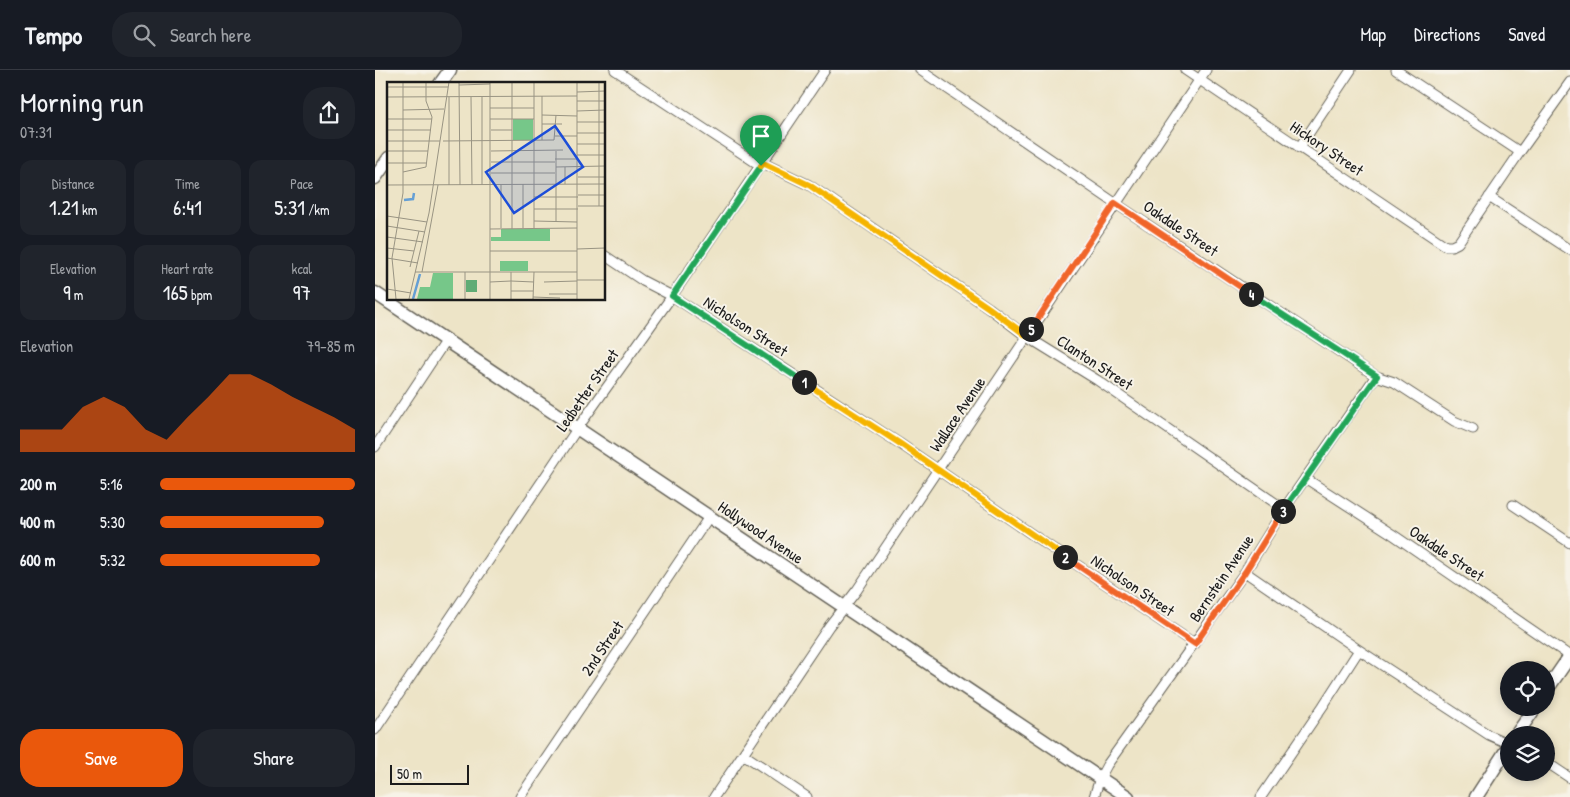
<!DOCTYPE html>
<html lang="en">
<head>
<meta charset="utf-8">
<style>
	:root { --surface:#171b24; --page:#20242c; --text:#f1f3f6; --muted:#9ea1a6; --line:#363941; --accent:#ea580c }
	body { margin:0; font-family:"Patrick Hand",sans-serif; background:var(--page); color:var(--text); height:100vh; display:flex; flex-direction:column; font-size:19px; white-space:nowrap }
	* { box-sizing:border-box; margin:0 }
	p { font-size:16px; color:var(--muted) }
	.icon { flex:none; width:28px; height:28px; fill:none; stroke:currentColor; stroke-width:2; stroke-linecap:round; stroke-linejoin:round }
	.map { position:relative; flex:1; overflow:hidden }
	.panel { display:flex; flex-direction:column; background:var(--surface); width:375px }
	.panel>* { flex:none }
	.buttons { position:absolute; left:1125px; top:591px; display:grid; gap:10px }
	.buttons a { display:grid; place-items:center; width:55px; height:55px; border-radius:50%; background:var(--surface); box-shadow:0 2px 8px #0003; font-size:25px }
	.scale { position:absolute; left:15px; bottom:12px; width:79px; box-sizing:border-box; padding-left:5px; border:2px solid #1c1c1c; border-top:0; font-size:14px; line-height:18px; white-space:nowrap; color:#1c1c1c; -webkit-text-stroke:4px #f7f3e8; paint-order:stroke }
	.pin { position:absolute; display:grid; place-items:center; width:42px; height:42px; color:#fff; margin:-51px -21px; border-radius:50% 50% 50% 0; rotate:-45deg; box-shadow:0 0 5px #0007 }
	.pin .icon { rotate:45deg }
	.km { position:absolute; width:25px; height:25px; margin:-12px; border-radius:50%; background:#222; color:#fff; font-size:14px; line-height:25px; text-align:center }
	.round { display:grid; place-items:center; flex:none; width:52px; height:52px; border-radius:20px; background:var(--page) }
	.summary { display:flex; align-items:center; justify-content:space-between; height:85px; padding:0 20px }
	h1 { font-size:28px; font-weight:600; line-height:38px }
	.metrics { display:grid; grid-template-columns:repeat(3,1fr); gap:8px; height:85px; padding:5px 20px }
	.metrics div { display:grid; align-content:center; border-radius:12px; background:var(--page); text-align:center }
	.metrics b { font-size:21px; font-weight:600 }
	.metrics small { font-size:14px; font-weight:400 }
	.metrics p { font-size:14px }
	.chart { height:140px; padding:10px 20px }
	.chart p { display:flex; justify-content:space-between }
	.chart svg { width:100%; height:90px; margin-top:5px; fill:var(--accent); opacity:.7 }
	.button { display:flex; gap:10px; margin-top:auto; padding:10px 20px }
	.button a { flex:1; height:58px; border-radius:20px; background:var(--accent); color:#fff; font-size:20px; font-weight:600; line-height:58px; text-align:center }
	.button a+a { background:var(--page); color:var(--text) }
	ul { padding:0 20px; list-style:none; font-size:16px }
	li { display:grid; grid-template-columns:80px 60px 1fr; align-items:center; height:38px }
	li i { height:12px; border-radius:6px; background:var(--accent) }
	header { display:flex; align-items:center; gap:30px; box-sizing:border-box; height:70px; padding:0 25px; background:var(--surface); border-bottom:1px solid var(--line) }
	header strong { font-size:24px }
	nav { display:flex; gap:28px; margin-inline-start:auto; font-size:18px }
	.search { width:350px; height:45px; background:var(--page); display:flex; align-items:center; gap:12px; box-sizing:border-box; padding:0 18px; border-radius:20px; color:var(--muted); font-size:19px }
	main { display:flex; flex:1; min-height:0 }
	.map>svg:first-child { display:block }
	.lines { fill:none; stroke-linecap:round; stroke-linejoin:round }
	.street-casing { stroke:#656258; stroke-width:11 }
	.secondary-casing { stroke:#656258; stroke-width:15 }
	.street { stroke:#fff; stroke-width:9 }
	.secondary { stroke:#fff; stroke-width:12 }
	.split-1-casing { stroke:#fff; stroke-width:10 }
	.split-2-casing { stroke:#fff; stroke-width:10 }
	.split-3-casing { stroke:#fff; stroke-width:10 }
	.split-4-casing { stroke:#fff; stroke-width:10 }
	.split-5-casing { stroke:#fff; stroke-width:10 }
	.split-6-casing { stroke:#fff; stroke-width:10 }
	.split-1 { stroke:#22a559; stroke-width:6 }
	.split-2 { stroke:#f5b400; stroke-width:6 }
	.split-3 { stroke:#f0652b; stroke-width:6 }
	.split-4 { stroke:#22a559; stroke-width:6 }
	.split-5 { stroke:#f0652b; stroke-width:6 }
	.split-6 { stroke:#f5b400; stroke-width:6 }
	.labels { text-anchor:middle; dominant-baseline:central; stroke-width:4; stroke-linejoin:round; paint-order:stroke }
	.street-label { font-size:16px; fill:#1c1c1c; stroke:#f7f3e8 }
	.inset-river { fill:none; stroke:#659fd4; stroke-width:2.5 }
	.inset-road { fill:none; stroke:#999483; stroke-width:1 }
	.view { fill:#1d4ed8; fill-opacity:0.15; stroke:#1d4ed8; stroke-width:2.5 }
	.inset-edge { fill:none; stroke:#1c1c1c; stroke-width:2.5 }
</style>
</head>
<body>
<header>
<strong>Tempo</strong>
<div class="search"><svg class="icon" aria-label="search" viewBox="0 0 24 24"><circle cx="10" cy="10" r="6"/><path d="M15 15l6 6"/></svg>Search here</div>
<nav><a>Map</a><a>Directions</a><a>Saved</a></nav>
</header>
<main>
<section class="panel">
<div class="summary"><div><h1>Morning run</h1><p>07:31</p></div><a class="round"><svg class="icon" aria-label="share" viewBox="0 0 24 24"><path d="M12 15V3M7 8l5-5 5 5M5 13v7h14v-7"/></svg></a></div>
<div class="metrics">
<div><p>Distance</p><b>1.21<small> km</small></b></div>
<div><p>Time</p><b>6:41</b></div>
<div><p>Pace</p><b>5:31<small> /km</small></b></div>
</div>
<div class="metrics">
<div><p>Elevation</p><b>9<small> m</small></b></div>
<div><p>Heart rate</p><b>165<small> bpm</small></b></div>
<div><p>kcal</p><b>97</b></div>
</div>
<div class="chart"><p><span>Elevation</span>79–85 m</p>
<svg viewBox="0 0 160 44" preserveAspectRatio="none"><path d="M0 44V33L10 33L20 33L30 22L40 17L50 22L60 33L70 38L80 27L90 17L100 6L110 6L120 11L130 17L140 22L150 27L160 33V44z"/></svg>
</div>
<ul>
<li><b>200 m</b>5:16<i style="width:100%"></i></li>
<li><b>400 m</b>5:30<i style="width:84%"></i></li>
<li><b>600 m</b>5:32<i style="width:82%"></i></li>
</ul>
<div class="button"><a>Save</a><a>Share</a></div>
</section>
<div class="map">
<svg width="1195" height="727" viewBox="0 0 1195 727">
	<rect width="100%" height="100%" fill="#f7f3e8"/>
	<filter id="ink" filterUnits="userSpaceOnUse"><feTurbulence type="fractalNoise" baseFrequency=".02" numOctaves="2"/><feDisplacementMap in="SourceGraphic" scale="10" xChannelSelector="R" yChannelSelector="G"/><feConvolveMatrix kernelMatrix="1 2 1 2 8 2 1 2 1" color-interpolation-filters="sRGB"/></filter>
	<filter id="wash" filterUnits="userSpaceOnUse"><feTurbulence type="fractalNoise" baseFrequency=".0096" numOctaves="4" result="noise"/><feDisplacementMap in="SourceGraphic" scale="20" xChannelSelector="R" yChannelSelector="G"/><feGaussianBlur stdDeviation="1.12" result="paint"/><feColorMatrix in="noise" values="0 0 0 0 0 0 0 0 0 0 0 0 0 0 0 0 0 1.4 0 .05"/><feComposite in="paint" operator="in"/></filter>
	<g filter="url(#wash)">
		<rect width="100%" height="100%" fill="#ede4c7"/>
	</g>
	<g filter="url(#ink)">
		<g class="lines">
			<g class="street-casing">
				<path id="street" d="M240 0 386 96
					M545 0 740 133 1001 306 1019 312 1079 351 1098 359
					M810 0 1071 176H1077L1083 173 1145 82 1195 12
					M1021 0 1145 82
					M924 78 976 0
					M388 93 434 115 455 129 614 238 651 266 722 310 909 439
					M1114 127 1195 180
					M229 185 268 211 297 226 524 373 671 474 820 574
					M0 377 71 270
					M930 408 1017 464 1195 586
					M1138 435 1195 473
					M870 502 984 580 1114 665 1134 674
					M0 660 202 359 297 226 450 0
					M368 684 432 727
					M1171 692 1195 708
					M145 727 334 447
					M339 727 454 556 482 520 831 0
					M719 727 725 708 732 695 870 502 909 439 1001 306
					M886 727 948 636 984 580"/>
			</g>
			<g class="secondary-casing">
				<path id="secondary" d="M65 14 75 0
					M0 108 14 88
					M0 223 753 727
					M1171 621 1195 586
					M1141 665 1160 638
					M1101 727 1134 676"/>
			</g>
			<use href="#street" class="street"/>
			<use href="#secondary" class="secondary"/>
		</g>
	</g>
	<g class="lines" filter="url(#ink)">
		<g class="split-1-casing">
			<path id="split-1" d="M386 96 297 226 429 312"/>
		</g>
		<g class="split-2-casing">
			<path id="split-2" d="M429 312 524 373 690 487"/>
		</g>
		<g class="split-3-casing">
			<path id="split-3" d="M690 487 820 574 870 502 908 441"/>
		</g>
		<g class="split-4-casing">
			<path id="split-4" d="M876 224 1002 306 908 441"/>
		</g>
		<g class="split-5-casing">
			<path id="split-5" d="M656 259 740 133 876 224"/>
		</g>
		<g class="split-6-casing">
			<path id="split-6" d="M386 96 388 93 434 115 614 238 652 266 656 259"/>
		</g>
		<use href="#split-1" class="split-1"/>
		<use href="#split-2" class="split-2"/>
		<use href="#split-3" class="split-3"/>
		<use href="#split-4" class="split-4"/>
		<use href="#split-5" class="split-5"/>
		<use href="#split-6" class="split-6"/>
	</g>
	<g class="labels">
		<g class="street-label">
			<text transform="translate(952 78) rotate(34)">Hickory Street</text>
			<text transform="translate(806 158) rotate(34)">Oakdale Street</text>
			<text transform="translate(371 256) rotate(33)">Nicholson Street</text>
			<text transform="translate(720 292) rotate(33)">Clanton Street</text>
			<text transform="translate(212 320) rotate(-55)">Ledbetter Street</text>
			<text transform="translate(582 344) rotate(-56)">Wallace Avenue</text>
			<text transform="translate(386 462) rotate(34)">Hollywood Avenue</text>
			<text transform="translate(1072 483) rotate(34)">Oakdale Street</text>
			<text transform="translate(846 508) rotate(-56)">Bernstein Avenue</text>
			<text transform="translate(758 515) rotate(34)">Nicholson Street</text>
			<text transform="translate(227 578) rotate(-56)">2nd Street</text>
		</g>
	</g>
	<g transform="translate(12 12)">
		<rect width="218" height="218" fill="#ede4c7"/>
		<path d="M126 37H146V58H126ZM114 147H163V159H104V155H114ZM113 179H141V189H113ZM46 191H66V217H30L33 205H43Z" fill="#76c789"/>
		<path d="M79 198H90V210H79Z" fill="#60ac75"/>
		<path class="inset-river" d="M17 118 26 117 27 111M26 217 33 192"/>
		<path class="inset-road" d="M72 0 73 103M212 0V124M72 3 103 2M0 5H61M190 10 218 9M155 14V58M0 15 190 14M62 15V103M84 15 85 103M95 15V103M190 19H218M103 26H147M16 28 57 27M190 29 218 28M155 33 190 34M0 37H45M103 37H147M190 40H218M155 42H175M0 48H44M104 48H125M190 51H218M168 54H190M0 59H53M56 59 167 58 169 33M190 62H218M0 69H41M104 69 176 68M169 69V140M190 73H218M168 77H190M104 80H125M125 80H168M0 81H39M169 85 218 84M178 85V102M16 90 39 85 45 35 39 19V0M104 91H168M191 95H218M136 102V146M0 103 218 102M114 103V146M191 113H218M147 115H191M191 124H218M147 127H191M0 134 40 140M147 139 190 140M0 144 38 150M147 146V0M103 147 190 146M125 147V0M0 155 36 160M0 166 27 169M190 167 218 166M103 169H190M0 176 31 181M23 185 32 149M28 190H190M35 190 51 103M124 190V217M190 198H218M124 199 147 200M103 200 124 199M157 200 190 199M0 207 24 211M124 209H146M162 212H190M146 215 173 216M9 217 5 176 16 111V0M22 217 42 131 62 0M78 217V190M103 217V0M146 217 147 190M190 217V0"/>
		<path class="view" d="M168 44 196 85 127 131 99 90Z"/>
		<rect width="218" height="218" class="inset-edge"/>
	</g>
</svg>
<div class="buttons">
<a><svg class="icon" aria-label="locate" viewBox="0 0 24 24"><circle cx="12" cy="12" r="6"/><path d="M12 2v4M12 18v4M2 12h4M18 12h4"/></svg></a>
<a><svg class="icon" aria-label="layers" viewBox="0 0 24 24"><path d="M12 4l9 5-9 5-9-5zM3 14l9 5 9-5"/></svg></a>
</div>
<div class="scale">50 m</div>
<div class="pin" style="left:386px;top:96px;background:#1e9e55"><svg class="icon" aria-label="arrive" viewBox="0 0 24 24"><path d="M6 21V4h12l-3 4 3 4H6"/></svg></div>
<b class="km" style="left:429px;top:312px">1</b>
<b class="km" style="left:690px;top:487px">2</b>
<b class="km" style="left:908px;top:441px">3</b>
<b class="km" style="left:876px;top:224px">4</b>
<b class="km" style="left:656px;top:259px">5</b>
</div>
</main>
</body>
</html>
